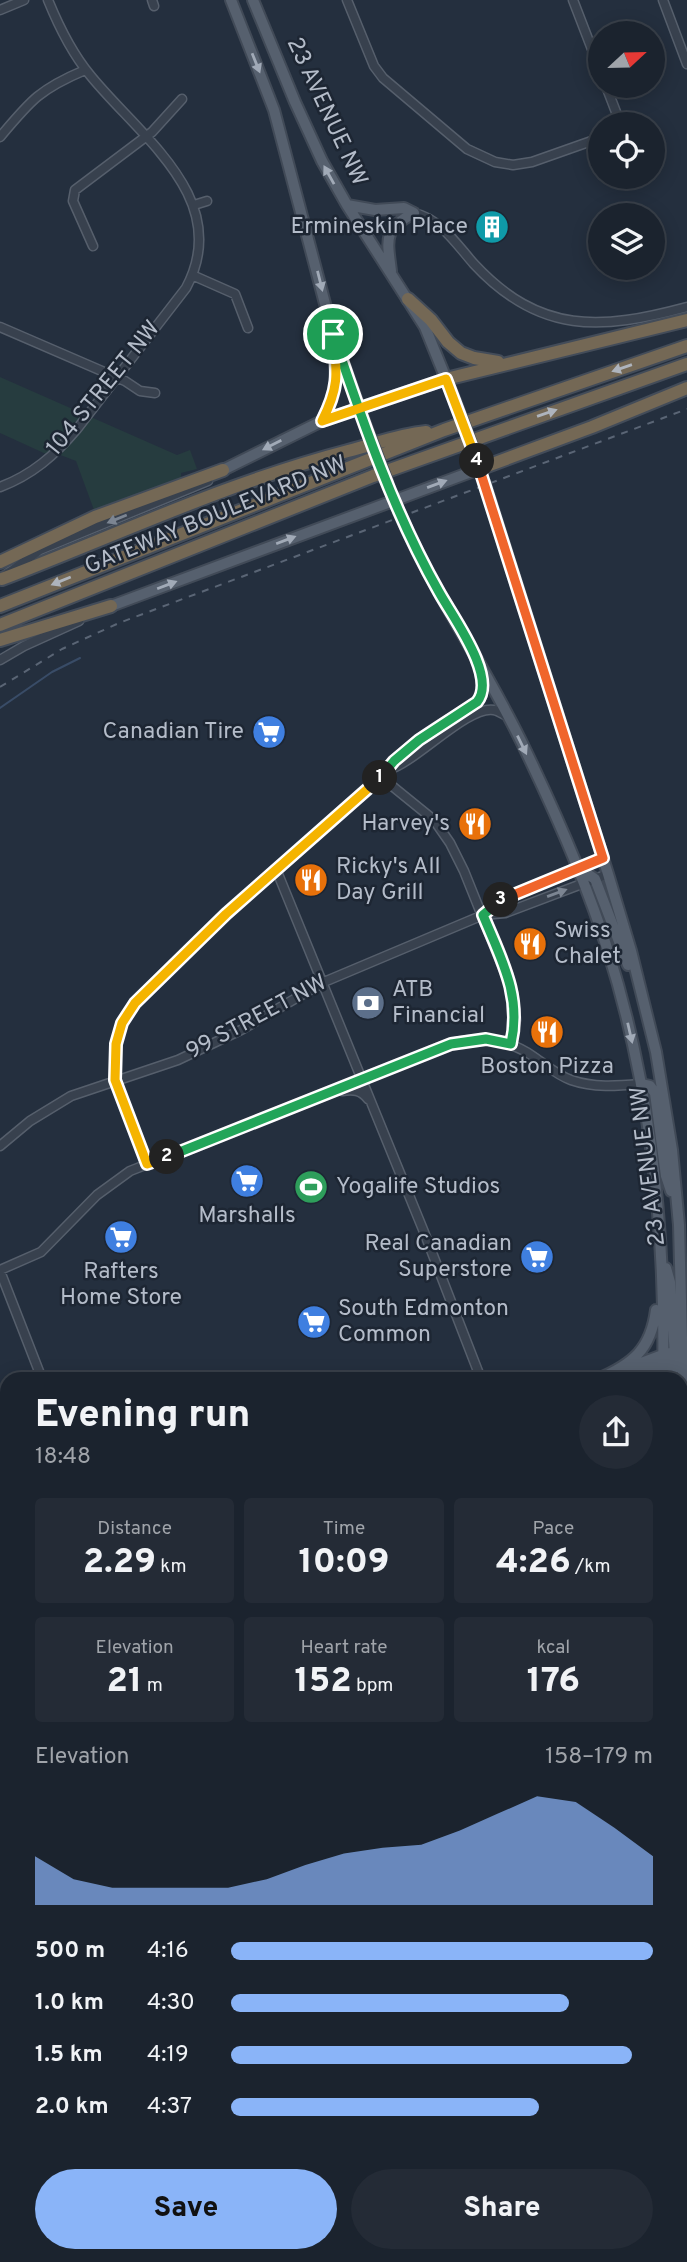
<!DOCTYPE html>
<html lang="en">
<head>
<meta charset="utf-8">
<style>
	:root { --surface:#1b232e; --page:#242b36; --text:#f1f3f6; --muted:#a0a4aa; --line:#39404a; --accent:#8ab4f8 }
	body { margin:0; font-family:Overpass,sans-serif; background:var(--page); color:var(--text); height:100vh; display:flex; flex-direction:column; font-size:26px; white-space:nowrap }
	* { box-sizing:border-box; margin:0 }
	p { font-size:23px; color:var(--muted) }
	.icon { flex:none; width:38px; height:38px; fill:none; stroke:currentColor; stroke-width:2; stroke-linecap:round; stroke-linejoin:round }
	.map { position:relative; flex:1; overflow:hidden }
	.details { position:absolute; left:0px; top:1372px; width:688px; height:891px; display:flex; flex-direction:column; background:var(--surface); border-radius:21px 21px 0 0; box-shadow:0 4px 18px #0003,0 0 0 2px var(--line) }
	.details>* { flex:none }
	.needle { width:46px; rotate:68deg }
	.controls { position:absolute; left:588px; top:21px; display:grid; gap:14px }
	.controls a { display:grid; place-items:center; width:77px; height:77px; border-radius:50%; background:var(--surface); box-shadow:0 4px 18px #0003,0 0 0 2px var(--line); font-size:35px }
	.pin { position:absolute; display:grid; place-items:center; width:60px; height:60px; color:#fff; margin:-30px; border:4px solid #fff; border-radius:50%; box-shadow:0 2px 7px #0007 }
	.km { position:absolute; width:35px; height:35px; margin:-18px; border-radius:50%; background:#222; color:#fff; font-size:19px; line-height:35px; text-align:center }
	.round { display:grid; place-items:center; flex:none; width:74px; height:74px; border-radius:37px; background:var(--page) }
	.headline { display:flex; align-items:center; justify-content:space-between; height:119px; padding:0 35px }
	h1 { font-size:38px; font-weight:800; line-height:52px }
	.stats { display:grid; grid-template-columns:repeat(3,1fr); gap:10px; height:119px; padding:7px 35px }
	.stats div { display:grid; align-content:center; border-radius:7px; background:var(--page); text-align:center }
	.stats b { font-size:35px; font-weight:800 }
	.stats small { font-size:19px; font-weight:400 }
	.stats p { font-size:19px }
	.chart { height:196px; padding:14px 35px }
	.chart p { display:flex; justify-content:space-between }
	.chart svg { width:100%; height:126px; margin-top:7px; fill:var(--accent); opacity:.7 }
	.cta { display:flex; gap:14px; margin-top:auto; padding:14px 35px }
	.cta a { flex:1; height:80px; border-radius:42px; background:var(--accent); color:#111; font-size:28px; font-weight:800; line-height:80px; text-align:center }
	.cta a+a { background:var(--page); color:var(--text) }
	ul { padding:0 35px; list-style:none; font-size:23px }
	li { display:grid; grid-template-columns:112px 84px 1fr; align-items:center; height:52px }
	li i { height:18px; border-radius:9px; background:var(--accent) }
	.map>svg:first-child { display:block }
	.green { fill:#263c3f }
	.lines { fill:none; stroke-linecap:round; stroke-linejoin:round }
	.stream { stroke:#394c67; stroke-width:2 }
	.minor-casing { stroke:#565f6c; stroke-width:11 }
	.major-casing { stroke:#414a57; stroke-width:14 }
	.highway-casing { stroke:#434c59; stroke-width:16 }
	.minor { stroke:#38414e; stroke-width:8 }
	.major { stroke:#56606e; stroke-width:10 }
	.highway { stroke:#746855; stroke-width:12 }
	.rail { stroke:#5a6575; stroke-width:2; stroke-dasharray:7 7; stroke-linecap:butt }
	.major-bridge-casing { stroke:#414a57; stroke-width:14; stroke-linecap:butt }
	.major-bridge { stroke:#56606e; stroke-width:10 }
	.oneway { fill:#a1aab7 }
	.oneway2 { fill:#aeb4bd }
	.oneway3 { fill:#7c8592 }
	.split-1-casing { stroke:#fff; stroke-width:14 }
	.split-2-casing { stroke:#fff; stroke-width:14 }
	.split-3-casing { stroke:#fff; stroke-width:14 }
	.split-4-casing { stroke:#fff; stroke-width:14 }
	.split-5-casing { stroke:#fff; stroke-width:14 }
	.split-1 { stroke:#22a559; stroke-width:9 }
	.split-2 { stroke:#f5b400; stroke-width:9 }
	.split-3 { stroke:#22a559; stroke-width:9 }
	.split-4 { stroke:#f0652b; stroke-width:9 }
	.split-5 { stroke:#f5b400; stroke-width:9 }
	.labels { text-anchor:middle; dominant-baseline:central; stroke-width:5; stroke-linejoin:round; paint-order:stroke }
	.street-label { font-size:23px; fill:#b4bcc9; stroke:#1d2633 }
	.poi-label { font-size:23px; fill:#b4bcc9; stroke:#1d2633; text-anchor:start }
</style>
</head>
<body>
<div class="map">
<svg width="687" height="2262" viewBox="0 0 687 2262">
	<rect width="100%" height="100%" fill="#242f3e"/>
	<path class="green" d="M0 377 177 455 190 450 197 469 181 473V480L94 510 76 461 50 451 46 454 0 433Z"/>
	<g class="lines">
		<path class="stream" d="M0 708 52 672 80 658"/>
		<g class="minor-casing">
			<path id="minor" d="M152 0 154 6
				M347 0 374 66 383 78 467 149 495 162 513 165 532 162 600 138
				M573 0 600 70
				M663 0 687 64
				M0 10 24 0
				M606 86 616 112V124
				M0 137C31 100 40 89 85 70
				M194 205 207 201
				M414 213C441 219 457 245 474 264 540 335 601 330 687 307
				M93 246 73 201 75 190 152 132 182 99
				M192 275 235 294 248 328
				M0 327 125 381 140 391 155 393
				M0 487C32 475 55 455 77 429L186 288C234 199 139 136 90 75 71 52 59 27 48 0
				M7 574 40 550 208 481
				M0 660 24 646 79 621
				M388 770C416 762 468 705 494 710 499 711 504 715 509 717
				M381 777 434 820 450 843 464 871 513 993 516 1020 511 1044
				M276 869 424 1232 481 1379
				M483 915 501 900 603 858
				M342 1091C353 1089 361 1090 368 1099
				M0 1146 30 1121 71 1096 178 1060 241 1030 324 982 483 915 505 913 608 874
				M147 1164 115 1080 116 1044 122 1023 135 1003 226 914 388 770C401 749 426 733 447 720 457 714 478 708 482 696 485 688 481 676 481 668
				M0 1270 41 1252 97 1195 130 1171 456 1042C484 1036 510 1040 534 1057 546 1065 557 1075 571 1080 594 1088 617 1086 641 1084
				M0 1271 42 1379
				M0 1634 7 1650
				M0 1662 7 1659
				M681 1810 687 1807
				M681 1824 687 1821
				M0 2257 42 2256"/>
		</g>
		<g class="major-casing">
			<path id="major" d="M231 0 274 110 333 334 368 432
				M253 0 295 102 322 161 347 205 425 327 455 401
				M347 205 375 210 404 208 414 213
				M391 271C387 239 383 229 414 213
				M322 421C336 394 338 381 335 351
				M223 470 322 421 446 379
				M490 500 608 874 631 951 656 1052 672 1150 679 1225 687 1526
				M410 536C443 606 487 671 521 741 554 809 585 878 608 951 651 1087 666 1236 663 1379
				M111 606 479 469
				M578 868 595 879 628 965
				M641 1084 650 1086 655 1093 666 1176 671 1191
				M666 1268 670 1282 675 1356 676 1361 683 1365
				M628 1368 668 1353
				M598 1379C633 1364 651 1349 656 1310
				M623 1379 669 1361
				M648 1379 684 1364
				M0 1519 7 1516
				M0 1534 7 1532
				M681 1657 687 1692"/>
		</g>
		<g class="highway-casing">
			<path id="highway" d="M408 299 431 320 448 342 461 353 474 358 498 362
				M446 379 687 320
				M479 469 592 427 687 388
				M0 562 95 517 223 470
				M2 579C117 535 229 482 348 451 376 444 397 435 426 432
				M0 606 444 430 687 346
				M0 625 373 476 687 364
				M0 640 111 606"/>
		</g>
		<use href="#minor" class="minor"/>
		<use href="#major" class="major"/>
		<use href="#highway" class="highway"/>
		<path class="rail" d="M0 687 62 649 119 623 687 409"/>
		<g class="major-bridge-casing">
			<path id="major-bridge" d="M455 401 473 449
				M368 432 388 484
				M484 481 490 500
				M398 510 410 536"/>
		</g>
		<use href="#major-bridge" class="major-bridge"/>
	</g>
	<defs><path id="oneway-solid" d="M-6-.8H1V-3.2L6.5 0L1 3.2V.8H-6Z" transform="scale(1.75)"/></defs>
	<g class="oneway">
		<use href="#oneway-solid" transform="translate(256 63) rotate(68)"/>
		<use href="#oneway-solid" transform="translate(329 175) rotate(-119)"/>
		<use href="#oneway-solid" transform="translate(320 281) rotate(76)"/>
		<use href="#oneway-solid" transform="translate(272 445) rotate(153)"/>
		<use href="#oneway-solid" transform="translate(437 484) rotate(-20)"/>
		<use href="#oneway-solid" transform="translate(286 540) rotate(-21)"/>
		<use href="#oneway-solid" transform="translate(167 585) rotate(-21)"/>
		<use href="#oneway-solid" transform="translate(522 745) rotate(64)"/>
		<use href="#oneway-solid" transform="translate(630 1033) rotate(77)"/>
	</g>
	<g class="oneway2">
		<use href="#oneway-solid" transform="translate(622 368) rotate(161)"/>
		<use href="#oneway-solid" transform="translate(547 413) rotate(-19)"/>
		<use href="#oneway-solid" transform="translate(61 581) rotate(158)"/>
	</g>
	<g class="oneway3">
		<use href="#oneway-solid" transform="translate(117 519) rotate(158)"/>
		<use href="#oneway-solid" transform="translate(557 893) rotate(-20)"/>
	</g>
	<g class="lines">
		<g class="split-1-casing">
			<path id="split-1" d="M333 334C363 422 393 511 439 592 452 616 498 677 477 702L419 740 394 761 380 778"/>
		</g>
		<g class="split-2-casing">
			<path id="split-2" d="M167 1157 147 1164 115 1080 116 1044 122 1023 135 1003 226 914 380 778"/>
		</g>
		<g class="split-3-casing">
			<path id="split-3" d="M167 1157 451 1044 486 1039 511 1044C522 995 501 959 483 915L501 900"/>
		</g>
		<g class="split-4-casing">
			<path id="split-4" d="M477 461 603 858 501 900"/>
		</g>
		<g class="split-5-casing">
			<path id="split-5" d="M333 334C337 372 340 386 322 421L446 379 477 461"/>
		</g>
		<use href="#split-1" class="split-1"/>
		<use href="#split-2" class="split-2"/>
		<use href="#split-3" class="split-3"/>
		<use href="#split-4" class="split-4"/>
		<use href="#split-5" class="split-5"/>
	</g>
	<defs>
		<g id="building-disc" transform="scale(1.75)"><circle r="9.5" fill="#0f9aa8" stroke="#1d2633"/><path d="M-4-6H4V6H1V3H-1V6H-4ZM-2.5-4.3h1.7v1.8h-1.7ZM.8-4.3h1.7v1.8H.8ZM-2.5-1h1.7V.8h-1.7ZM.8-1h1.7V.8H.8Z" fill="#fff"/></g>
		<g id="supermarket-disc" transform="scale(1.75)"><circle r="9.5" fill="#3f7fe0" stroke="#1d2633"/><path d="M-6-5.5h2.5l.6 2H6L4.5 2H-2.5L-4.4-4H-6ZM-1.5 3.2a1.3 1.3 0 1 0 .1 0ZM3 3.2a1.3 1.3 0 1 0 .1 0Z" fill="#fff"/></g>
		<g id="restaurant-disc" transform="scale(1.75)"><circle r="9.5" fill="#e8710a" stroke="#1d2633"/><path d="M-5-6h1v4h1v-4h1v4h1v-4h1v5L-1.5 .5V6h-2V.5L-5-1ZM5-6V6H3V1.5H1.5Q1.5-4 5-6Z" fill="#fff"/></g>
		<g id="bank-disc" transform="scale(1.75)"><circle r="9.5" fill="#5c6f8a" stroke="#1d2633"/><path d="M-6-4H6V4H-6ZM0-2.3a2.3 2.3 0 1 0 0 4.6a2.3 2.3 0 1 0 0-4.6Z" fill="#fff"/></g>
		<g id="stadium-disc" transform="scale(1.75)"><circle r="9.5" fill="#2e9e5b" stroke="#1d2633"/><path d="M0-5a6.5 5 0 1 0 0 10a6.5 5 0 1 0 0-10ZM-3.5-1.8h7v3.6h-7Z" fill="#fff"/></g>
	</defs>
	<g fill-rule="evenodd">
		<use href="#building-disc" x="492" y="227"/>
		<use href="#supermarket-disc" x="269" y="732"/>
		<use href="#restaurant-disc" x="475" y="824"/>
		<use href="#restaurant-disc" x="311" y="880"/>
		<use href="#restaurant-disc" x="530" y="944"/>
		<use href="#bank-disc" x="368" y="1003"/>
		<use href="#restaurant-disc" x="547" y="1032"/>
		<use href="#supermarket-disc" x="247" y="1181"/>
		<use href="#stadium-disc" x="311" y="1187"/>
		<use href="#supermarket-disc" x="121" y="1237"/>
		<use href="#supermarket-disc" x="537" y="1257"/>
		<use href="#supermarket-disc" x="314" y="1322"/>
	</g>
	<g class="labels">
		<g class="street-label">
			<text transform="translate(326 112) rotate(65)">23 AVENUE NW</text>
			<text transform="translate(104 389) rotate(-51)">104 STREET NW</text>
			<text transform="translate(216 516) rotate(-22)">GATEWAY BOULEVARD NW</text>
			<text transform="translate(257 1018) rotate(-28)">99 STREET NW</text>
			<text transform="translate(649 1166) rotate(-97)">23 AVENUE NW</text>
		</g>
		<g class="poi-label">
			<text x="468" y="227" text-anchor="end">Ermineskin Place</text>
			<text x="244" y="732" text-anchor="end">Canadian Tire</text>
			<text x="450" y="824" text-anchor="end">Harvey's</text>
			<text x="336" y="867">Ricky's All<tspan x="336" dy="26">Day Grill</tspan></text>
			<text x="554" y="931">Swiss<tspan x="554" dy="26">Chalet</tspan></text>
			<text x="392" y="990">ATB<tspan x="392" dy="26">Financial</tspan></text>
			<text x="547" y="1067" text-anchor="middle">Boston Pizza</text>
			<text x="336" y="1187">Yogalife Studios</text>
			<text x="247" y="1216" text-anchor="middle">Marshalls</text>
			<text x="512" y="1244" text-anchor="end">Real Canadian<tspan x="512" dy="26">Superstore</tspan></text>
			<text x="121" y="1272" text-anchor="middle">Rafters<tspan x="121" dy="26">Home Store</tspan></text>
			<text x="338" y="1309">South Edmonton<tspan x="338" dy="26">Common</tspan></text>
		</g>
	</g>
</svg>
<div class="controls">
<a><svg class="needle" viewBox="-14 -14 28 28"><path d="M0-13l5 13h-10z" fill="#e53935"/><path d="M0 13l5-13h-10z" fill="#a0a4aa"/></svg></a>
<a><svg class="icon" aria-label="locate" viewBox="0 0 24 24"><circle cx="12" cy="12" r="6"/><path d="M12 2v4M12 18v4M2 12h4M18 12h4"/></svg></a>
<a><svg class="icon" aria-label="layers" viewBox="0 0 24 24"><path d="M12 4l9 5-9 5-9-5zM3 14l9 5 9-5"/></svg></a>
</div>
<div class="pin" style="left:333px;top:334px;background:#1e9e55"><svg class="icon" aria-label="arrive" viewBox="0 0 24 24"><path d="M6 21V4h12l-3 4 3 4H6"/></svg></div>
<b class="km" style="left:380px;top:778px">1</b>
<b class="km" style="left:167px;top:1157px">2</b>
<b class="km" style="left:501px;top:900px">3</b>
<b class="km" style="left:477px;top:461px">4</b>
<section class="details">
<div class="headline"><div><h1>Evening run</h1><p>18:48</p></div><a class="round"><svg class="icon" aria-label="share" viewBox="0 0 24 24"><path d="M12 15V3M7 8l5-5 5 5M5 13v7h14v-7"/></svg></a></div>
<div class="stats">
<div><p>Distance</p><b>2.29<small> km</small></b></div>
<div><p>Time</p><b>10:09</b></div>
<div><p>Pace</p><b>4:26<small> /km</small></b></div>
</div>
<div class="stats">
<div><p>Elevation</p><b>21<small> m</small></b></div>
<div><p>Heart rate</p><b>152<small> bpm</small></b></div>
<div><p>kcal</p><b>176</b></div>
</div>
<div class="chart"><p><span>Elevation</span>158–179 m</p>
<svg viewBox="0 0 160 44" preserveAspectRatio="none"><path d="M0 44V27L10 35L20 38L30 38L40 38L50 38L60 35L70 30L80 26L90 24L100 23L110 18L120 12L130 6L140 8L150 17L160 27V44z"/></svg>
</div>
<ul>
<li><b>500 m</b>4:16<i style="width:100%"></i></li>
<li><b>1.0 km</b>4:30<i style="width:80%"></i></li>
<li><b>1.5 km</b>4:19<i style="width:95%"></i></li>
<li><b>2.0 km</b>4:37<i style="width:73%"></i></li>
</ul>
<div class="cta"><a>Save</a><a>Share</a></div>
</section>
</div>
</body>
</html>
